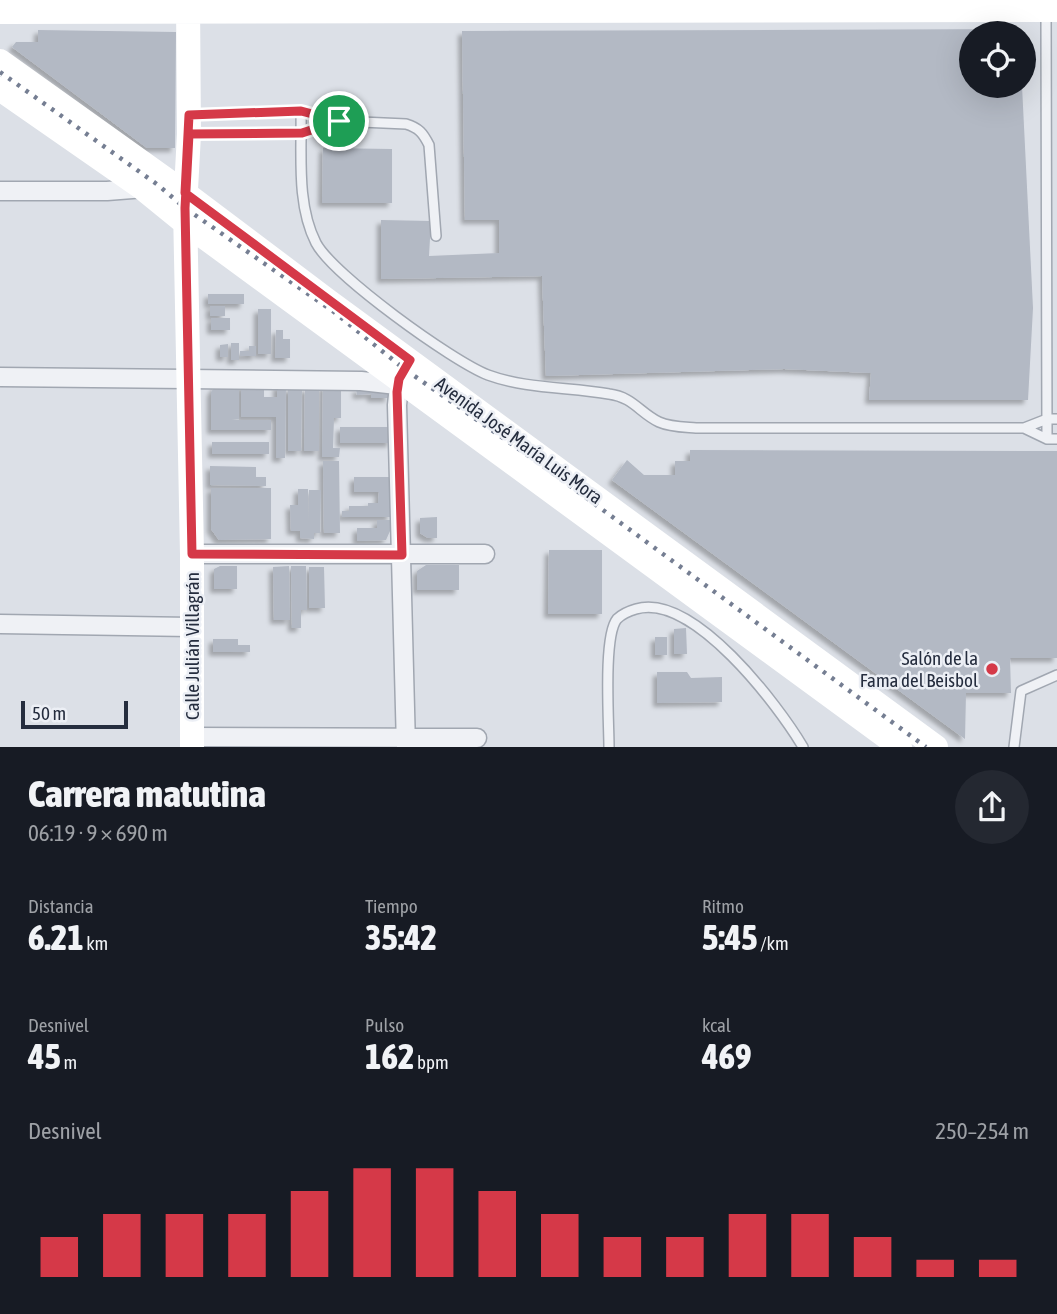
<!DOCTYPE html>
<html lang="es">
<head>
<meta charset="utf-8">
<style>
	:root { --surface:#171b24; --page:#242831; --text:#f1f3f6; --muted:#9ea1a6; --accent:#d53948 }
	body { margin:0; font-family:"Asap Condensed",sans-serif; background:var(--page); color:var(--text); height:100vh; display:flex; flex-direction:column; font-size:26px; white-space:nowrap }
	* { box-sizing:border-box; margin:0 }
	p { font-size:23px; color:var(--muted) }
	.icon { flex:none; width:38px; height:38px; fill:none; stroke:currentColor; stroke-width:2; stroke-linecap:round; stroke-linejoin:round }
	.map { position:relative; height:747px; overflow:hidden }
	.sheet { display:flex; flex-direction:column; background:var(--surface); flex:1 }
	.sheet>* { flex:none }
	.tools { position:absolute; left:959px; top:21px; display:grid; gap:14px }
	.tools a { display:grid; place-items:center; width:77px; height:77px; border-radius:50%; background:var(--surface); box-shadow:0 7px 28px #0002; font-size:35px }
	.scale { position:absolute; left:21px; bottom:18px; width:107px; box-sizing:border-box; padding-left:7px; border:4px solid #252d3e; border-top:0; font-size:19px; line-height:24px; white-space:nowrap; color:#252d3e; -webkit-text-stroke:5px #eceff5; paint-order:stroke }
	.pin { position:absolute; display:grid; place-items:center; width:60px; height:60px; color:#fff; margin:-30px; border:4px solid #fff; border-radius:50%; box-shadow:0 2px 7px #0007 }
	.round { display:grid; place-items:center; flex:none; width:74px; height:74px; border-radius:37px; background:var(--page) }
	.head { display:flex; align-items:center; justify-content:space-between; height:119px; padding:0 28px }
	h1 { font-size:38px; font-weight:800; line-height:52px }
	.figures { display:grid; grid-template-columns:repeat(3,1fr); gap:10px; height:119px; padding:7px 28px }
	.figures div { display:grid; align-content:center }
	.figures b { font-size:35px; font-weight:800 }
	.figures small { font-size:19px; font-weight:400 }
	.figures p { font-size:19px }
	.chart { height:196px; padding:14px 28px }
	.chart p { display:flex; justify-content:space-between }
	.chart svg { width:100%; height:126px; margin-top:7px; stroke:var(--accent); stroke-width:6 }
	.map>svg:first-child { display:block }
	.building { fill:#b3b9c4; filter:url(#shadow) }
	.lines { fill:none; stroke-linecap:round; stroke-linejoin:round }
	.lane-casing { stroke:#a1a7b1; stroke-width:12 }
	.street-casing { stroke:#a1a7b1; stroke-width:21 }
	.lane { stroke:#eff1f5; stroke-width:9 }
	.street { stroke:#eff1f5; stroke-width:18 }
	.secondary { stroke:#fff; stroke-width:24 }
	.rail { stroke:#757e92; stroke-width:4.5; stroke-dasharray:3.5 7; stroke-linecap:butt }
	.route-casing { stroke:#fff; stroke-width:14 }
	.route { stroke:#d53948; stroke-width:9 }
	.poi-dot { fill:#d53948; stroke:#eceff5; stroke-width:2.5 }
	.labels { text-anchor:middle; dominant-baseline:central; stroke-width:5; stroke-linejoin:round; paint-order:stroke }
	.street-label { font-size:19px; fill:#252d3e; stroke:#eceff5 }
	.poi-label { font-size:19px; fill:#252d3e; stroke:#eceff5; text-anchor:end }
</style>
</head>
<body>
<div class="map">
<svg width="1057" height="747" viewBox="0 0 1057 747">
	<defs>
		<filter id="shadow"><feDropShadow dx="-4" dy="4" stdDeviation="2" flood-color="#0004"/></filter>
	</defs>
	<rect width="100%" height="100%" fill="#dce0e7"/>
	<path class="building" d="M1019 29V33H971V86H1022L1033 308 1028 400H869L871 373 784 369 546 376 542 276 381 279V220L431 221 429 256 499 253V220H465L462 31Z
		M38 30 176 32 175 148H147L12 47 16 42H38Z
		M323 148 392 149V203H322Z
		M208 294H244V304H208Z
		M210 306H225V316H210Z
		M258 309H271V354H258Z
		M211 318H230V330H211Z
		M276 330H283V339H290V358H275Z
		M231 343H239V360H231Z
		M228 344V357H220V345Z
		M249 346H256V356H240V351H249Z
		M217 384H239V419L231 420H271V430H211V392Z
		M241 385H264V397H277V385H286L285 458H276V417H241Z
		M323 385 341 386V418H334L333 448H340L339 457H322Z
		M288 388H302L301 451H288Z
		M305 388H319V451H304Z
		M388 388 389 398H371V394L357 395 356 389Z
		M340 427H391V443H340Z
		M212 442H269V454H212Z
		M690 450 1057 451V658H1010L1011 693H966L965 739 612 480 627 460 644 475H675V461H690Z
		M323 461H339L340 533H324Z
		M210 466 256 467V477H266V486L210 485Z
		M354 477H390L391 517H342V511H349V506H368V503H378L379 492H354Z
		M211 488H271V539L219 540 211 529Z
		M298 489H308V523L309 490H321L320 533H314V539L300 538V531H291L290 505H298Z
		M437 517V538H428L420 533V518Z
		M377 520H390V531L386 540 357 541V528H377Z
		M549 550H602V614H548Z
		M426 565H459V590H417V571Z
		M220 566H237V589H214V569Z
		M289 566 290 620H274L273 567Z
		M291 566H306L307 610H301V628H292Z
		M309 567H324L325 608H309Z
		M686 628 687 654H674V629Z
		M655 637H667V655H655Z
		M213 639H238V645H250V652H213Z
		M657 672H687L691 678 722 677V702L657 703Z"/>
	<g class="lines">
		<g class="lane-casing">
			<path id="lane" d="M1046 11 1047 439
				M301 111C302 153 296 204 316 243 333 275 452 361 488 375 526 389 570 387 609 394 633 397 640 413 659 422 670 427 684 427 696 428H1024L1047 419H1057
				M191 115 301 111 339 121 406 124C419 128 423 133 429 145L436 236
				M192 134 302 133 337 121
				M1024 428 1047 439H1057
				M609 747C609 722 603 636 617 619 622 614 629 611 636 609 693 592 778 705 803 747
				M1014 747 1021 691 1057 675"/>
		</g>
		<g class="street-casing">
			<path id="street" d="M0 191H107L145 188
				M400 376 397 405 406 747
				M0 377 361 381 397 385
				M192 554H485
				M0 624 191 627
				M192 737 477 738"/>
		</g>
		<use href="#lane" class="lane"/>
		<use href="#street" class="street"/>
		<path class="secondary" d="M188 0 189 134 185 208 192 554V747
			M0 12 1057 10
			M0 61 185 193 327 300 936 747
			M0 89 142 188 185 223 900 747"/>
		<path class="rail" d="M0 72 158 185 185 208 334 312 403 368 543 466 926 747"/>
	</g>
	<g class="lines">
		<g class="route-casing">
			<path id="route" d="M339 121 302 133 189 134 185 208 192 554 402 555 397 392 399 379 410 360 185 193 189 115 301 111 339 121"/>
		</g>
		<use href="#route" class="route"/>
	</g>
	<circle class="poi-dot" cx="992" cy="669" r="7"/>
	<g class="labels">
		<g class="street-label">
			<text transform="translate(519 440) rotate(36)">Avenida José María Luis Mora</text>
			<text transform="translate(192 646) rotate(-90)">Calle Julián Villagrán</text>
		</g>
		<g class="poi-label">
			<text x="978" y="658">Salón de la<tspan x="978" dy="22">Fama del Beisbol</tspan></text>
		</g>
	</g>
</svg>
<div class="tools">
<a><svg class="icon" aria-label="locate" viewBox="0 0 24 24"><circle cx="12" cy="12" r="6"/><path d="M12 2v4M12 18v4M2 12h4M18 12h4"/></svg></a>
</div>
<div class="scale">50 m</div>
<div class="pin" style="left:339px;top:121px;background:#1e9e55"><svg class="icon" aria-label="arrive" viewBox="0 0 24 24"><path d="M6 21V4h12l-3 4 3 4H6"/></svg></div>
</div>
<section class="sheet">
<div class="head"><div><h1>Carrera matutina</h1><p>06:19 · 9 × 690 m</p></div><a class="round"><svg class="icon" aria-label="share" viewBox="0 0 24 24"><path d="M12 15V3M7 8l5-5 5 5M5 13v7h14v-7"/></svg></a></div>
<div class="figures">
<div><p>Distancia</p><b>6.21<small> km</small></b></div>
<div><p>Tiempo</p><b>35:42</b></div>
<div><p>Ritmo</p><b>5:45<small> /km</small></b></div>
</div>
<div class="figures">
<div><p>Desnivel</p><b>45<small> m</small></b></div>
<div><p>Pulso</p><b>162<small> bpm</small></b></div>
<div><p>kcal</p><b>469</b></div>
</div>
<div class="chart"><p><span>Desnivel</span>250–254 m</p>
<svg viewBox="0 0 160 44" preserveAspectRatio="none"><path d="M5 44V30M15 44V22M25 44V22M35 44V22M45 44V14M55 44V6M65 44V6M75 44V14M85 44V22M95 44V30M105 44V30M115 44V22M125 44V22M135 44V30M145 44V38M155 44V38"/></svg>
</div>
</section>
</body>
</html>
